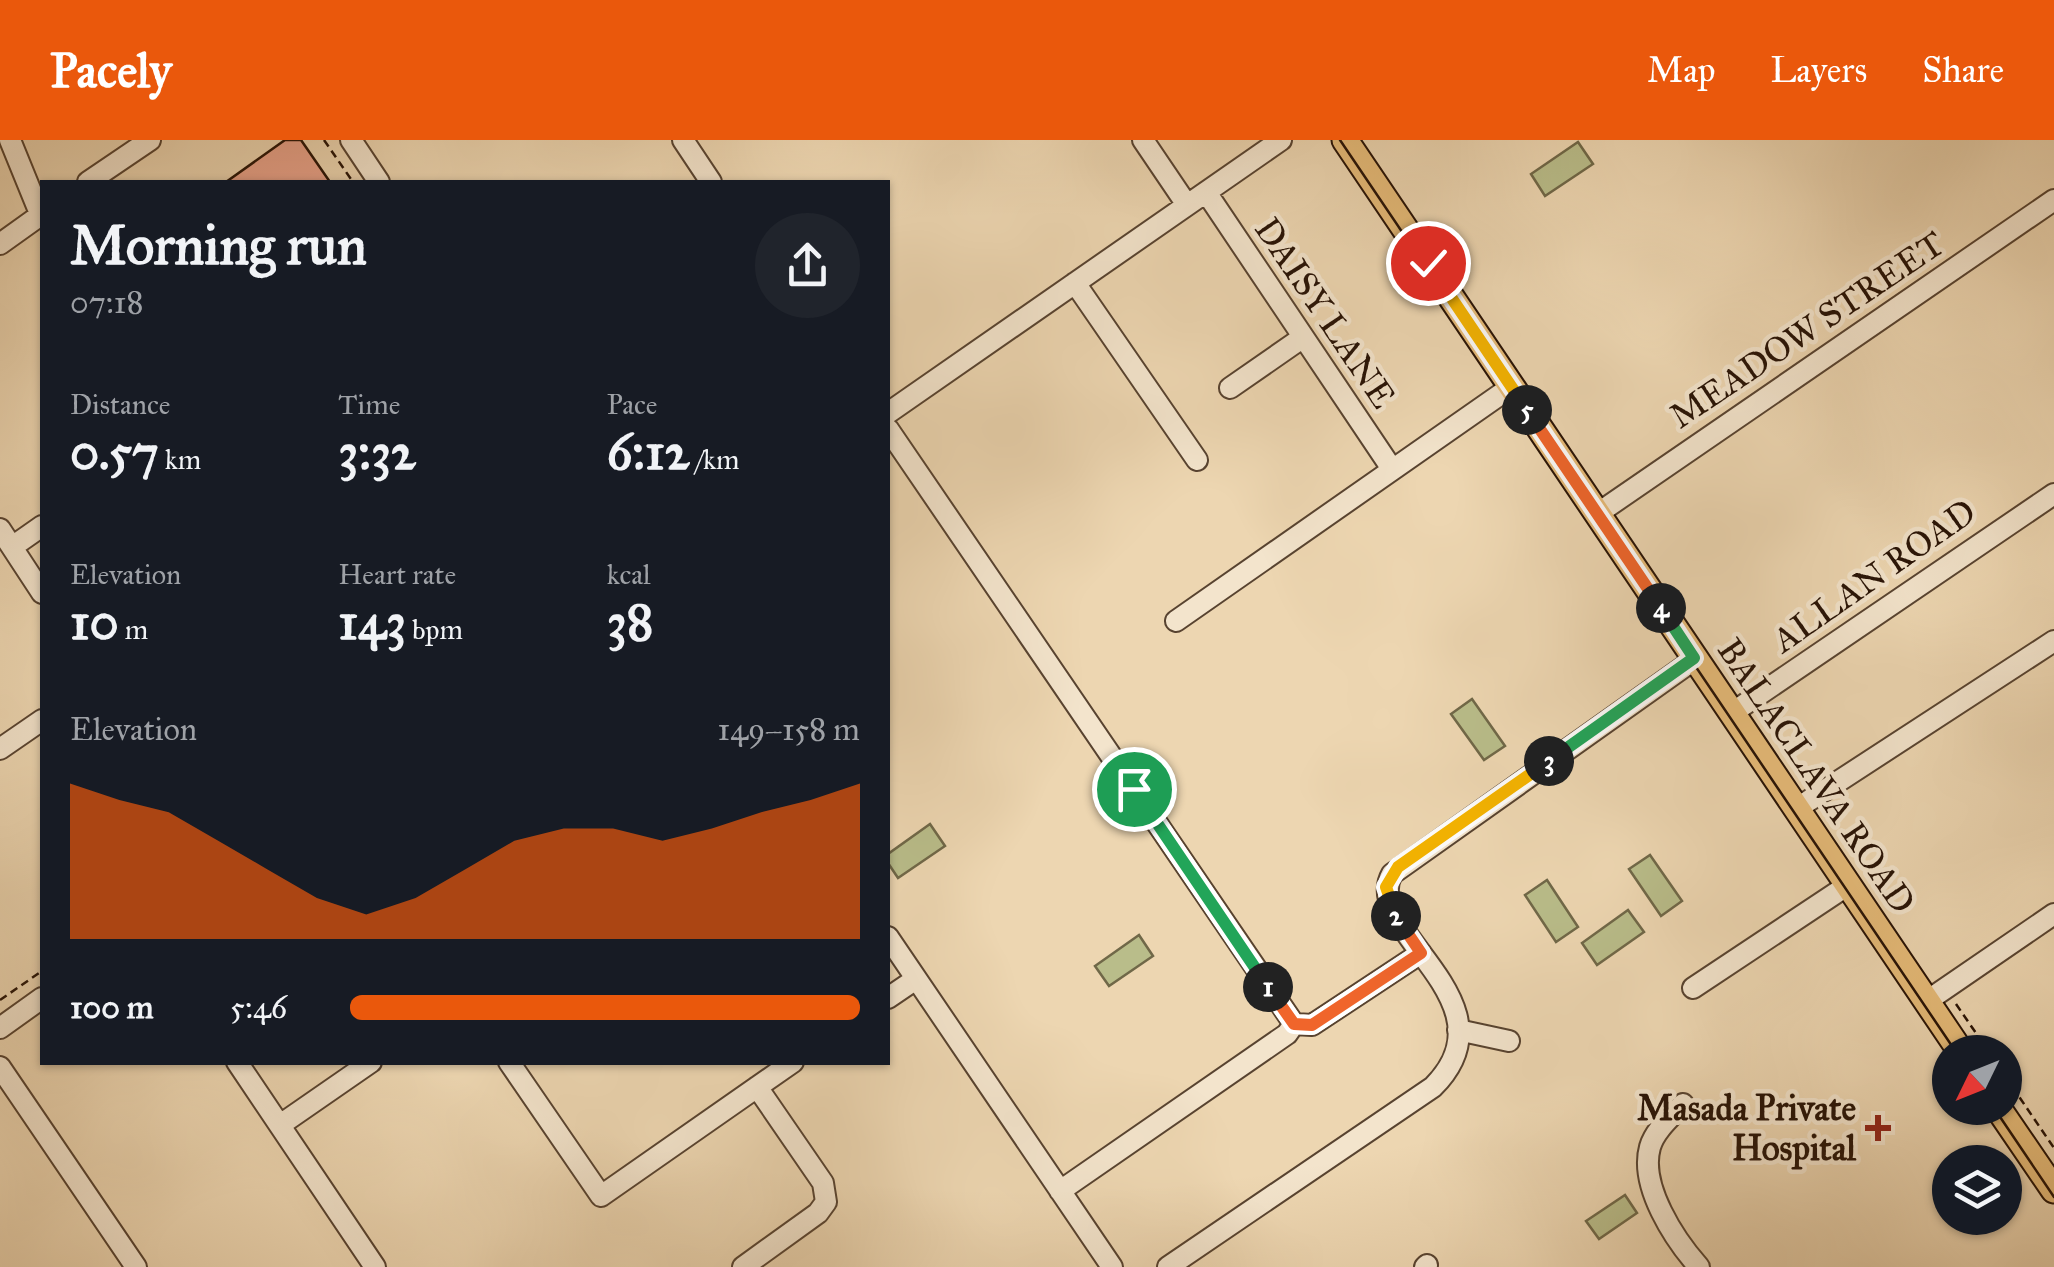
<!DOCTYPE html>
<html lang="en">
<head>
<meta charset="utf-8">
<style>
	:root { --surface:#171b24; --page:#20242c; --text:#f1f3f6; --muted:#9ea1a6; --accent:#ea580c }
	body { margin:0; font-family:"IM FELL Great Primer",serif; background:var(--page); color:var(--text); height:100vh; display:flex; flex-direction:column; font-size:38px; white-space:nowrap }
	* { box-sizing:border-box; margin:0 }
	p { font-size:32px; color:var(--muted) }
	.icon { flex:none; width:55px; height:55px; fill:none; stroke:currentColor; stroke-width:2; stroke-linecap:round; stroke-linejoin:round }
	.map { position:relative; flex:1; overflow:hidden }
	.sheet { position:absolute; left:40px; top:40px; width:850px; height:885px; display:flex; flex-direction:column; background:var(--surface); border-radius:0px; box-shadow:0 2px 8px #0004 }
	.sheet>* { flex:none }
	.needle { width:65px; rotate:227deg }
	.controls { position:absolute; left:1932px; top:895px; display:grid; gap:20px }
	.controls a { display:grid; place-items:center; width:90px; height:90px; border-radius:50%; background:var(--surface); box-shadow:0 2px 8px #0004; font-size:50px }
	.pin { position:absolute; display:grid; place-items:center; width:85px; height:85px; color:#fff; margin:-42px; border:5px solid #fff; border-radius:50%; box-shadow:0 2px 10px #0007 }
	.km { position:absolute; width:50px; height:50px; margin:-25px; border-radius:50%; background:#222; color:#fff; font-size:28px; line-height:50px; text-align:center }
	.round { display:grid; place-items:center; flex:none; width:105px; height:105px; border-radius:52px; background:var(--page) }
	.head { display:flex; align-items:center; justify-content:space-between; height:170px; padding:0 30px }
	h1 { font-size:55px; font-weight:700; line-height:75px }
	.metrics { display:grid; grid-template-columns:repeat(3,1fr); gap:15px; height:170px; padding:10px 30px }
	.metrics div { display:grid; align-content:center }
	.metrics b { font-size:50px; font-weight:700 }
	.metrics small { font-size:28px; font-weight:400 }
	.metrics p { font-size:28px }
	.chart { height:280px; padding:20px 30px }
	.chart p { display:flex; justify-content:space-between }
	.chart svg { width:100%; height:180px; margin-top:10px; fill:var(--accent); opacity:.7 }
	ul { padding:0 30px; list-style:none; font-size:32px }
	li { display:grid; grid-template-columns:160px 120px 1fr; align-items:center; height:75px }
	li i { height:25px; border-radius:12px; background:var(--accent) }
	header { display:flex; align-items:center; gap:60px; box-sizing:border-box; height:140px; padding:0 50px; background:var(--accent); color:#fff }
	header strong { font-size:48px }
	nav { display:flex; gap:55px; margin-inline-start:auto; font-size:35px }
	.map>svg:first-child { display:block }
	.green { fill:#b9bd8a; stroke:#706848; stroke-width:2.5 }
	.building { fill:#e8a28a; stroke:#271205; stroke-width:2.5 }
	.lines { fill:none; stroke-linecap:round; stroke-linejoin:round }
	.minor-casing { stroke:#584330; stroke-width:24 }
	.major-casing { stroke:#271205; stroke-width:29 }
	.path { stroke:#271205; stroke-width:2.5; stroke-dasharray:8 5; stroke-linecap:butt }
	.minor { stroke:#f3e4cc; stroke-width:20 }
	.major { stroke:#e6bb78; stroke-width:25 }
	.tram { stroke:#271205; stroke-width:2.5 }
	.split-1-casing { stroke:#fff; stroke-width:20 }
	.split-2-casing { stroke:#fff; stroke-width:20 }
	.split-3-casing { stroke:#fff; stroke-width:20 }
	.split-4-casing { stroke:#fff; stroke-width:20 }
	.split-5-casing { stroke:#fff; stroke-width:20 }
	.split-6-casing { stroke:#fff; stroke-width:20 }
	.split-1 { stroke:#22a559; stroke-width:12 }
	.split-2 { stroke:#f0652b; stroke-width:12 }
	.split-3 { stroke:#f5b400; stroke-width:12 }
	.split-4 { stroke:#22a559; stroke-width:12 }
	.split-5 { stroke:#f0652b; stroke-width:12 }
	.split-6 { stroke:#f5b400; stroke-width:12 }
	.poi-dot { fill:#8f2418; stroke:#f3e4cc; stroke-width:4 }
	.labels { text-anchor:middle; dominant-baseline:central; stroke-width:9; stroke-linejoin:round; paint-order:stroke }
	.street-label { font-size:35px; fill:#271205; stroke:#f3e4cc }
	.poi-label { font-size:35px; font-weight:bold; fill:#271205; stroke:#f3e4cc; text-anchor:end }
</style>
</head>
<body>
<header>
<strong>Pacely</strong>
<nav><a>Map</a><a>Layers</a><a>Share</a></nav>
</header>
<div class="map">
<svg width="2054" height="1127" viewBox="0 0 2054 1127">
	<rect width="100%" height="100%" fill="#edd6b1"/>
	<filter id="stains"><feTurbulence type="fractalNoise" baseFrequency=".002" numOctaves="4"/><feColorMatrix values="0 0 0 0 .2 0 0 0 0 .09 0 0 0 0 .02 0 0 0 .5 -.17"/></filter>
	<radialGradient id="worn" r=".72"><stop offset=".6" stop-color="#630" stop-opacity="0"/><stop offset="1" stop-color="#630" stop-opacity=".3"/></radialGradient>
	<path class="green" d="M1578 2 1593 24 1545 56 1531 34Z
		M1472 559 1505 606 1484 620 1451 574Z
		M930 684 945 706 898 738 888 723V714Z
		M1650 715 1682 761 1661 776 1629 729Z
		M1547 740 1578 787 1556 802 1525 755Z
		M1628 770 1644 792 1597 825 1582 803Z
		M1139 795 1153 816 1109 846 1095 826Z
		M1625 1055 1637 1073 1599 1099 1586 1081Z"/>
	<path class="building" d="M285 0H301L330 42H226Z"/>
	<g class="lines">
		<g class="minor-casing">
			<path id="minor" d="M10 0 41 76
				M351 0 379 42
				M683 0 711 42
				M1143 0 1187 65
				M88 42 150 0
				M1206 52 1392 329
				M0 104 42 74
				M1075 143 1197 320
				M1230 248 1302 198
				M888 273 1281 0
				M888 289 1294 884
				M1597 374 2054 60
				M0 389 42 453
				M12 407 42 386
				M1176 481 1511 247
				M1732 573 2054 354
				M0 609 42 580
				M1796 669 2054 501
				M888 797 1112 1127
				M1693 848 1848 745
				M888 858 916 839
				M1927 861 2054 774
				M1294 884 1312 885 1421 813
				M0 888 42 858
				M1458 890 1509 901
				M237 922 375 1127
				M509 922 601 1056 793 922
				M0 927 136 1127
				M1683 964C1671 977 1655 990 1650 1007 1639 1046 1675 1100 1699 1127
				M280 985 371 922
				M1060 1051 1287 894 1294 884
				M743 1127 818 1073 826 1062 823 1043 757 947
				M1168 1127 1433 947C1519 861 1360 790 1392 734L1695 519
				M1425 1127 1427 1125"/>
		</g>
		<g class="major-casing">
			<path id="major" d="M1345 0 1961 912
				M1998 968 2054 1050"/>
		</g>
		<path class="path" d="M324 0 353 42
			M0 860 42 831
			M1956 864 1989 912
			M2005 936 2054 1008"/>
		<use href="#minor" class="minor"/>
		<use href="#major" class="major"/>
		<path class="tram" d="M1340 0 1956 912
			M1994 968 2054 1057"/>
	</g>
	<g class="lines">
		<g class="split-1-casing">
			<path id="split-1" d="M1134 649 1268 847"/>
		</g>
		<g class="split-2-casing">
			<path id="split-2" d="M1268 847 1294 884 1312 885 1421 813 1396 776"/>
		</g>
		<g class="split-3-casing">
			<path id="split-3" d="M1396 776 1386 747 1398 727 1549 621"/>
		</g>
		<g class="split-4-casing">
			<path id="split-4" d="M1549 621 1694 518 1661 468"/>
		</g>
		<g class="split-5-casing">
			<path id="split-5" d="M1527 270 1661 468"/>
		</g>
		<g class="split-6-casing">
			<path id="split-6" d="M1428 123 1527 270"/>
		</g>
		<use href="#split-1" class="split-1"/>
		<use href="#split-2" class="split-2"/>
		<use href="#split-3" class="split-3"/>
		<use href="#split-4" class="split-4"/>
		<use href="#split-5" class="split-5"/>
		<use href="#split-6" class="split-6"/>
	</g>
	<path class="poi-dot" d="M1873 973h10v10h10v10h-10v10h-10v-10h-10v-10h10z"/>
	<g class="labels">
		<g class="street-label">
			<text transform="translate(1325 173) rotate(56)">DAISY LANE</text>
			<text transform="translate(1807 190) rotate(-34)">MEADOW STREET</text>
			<text transform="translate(1874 436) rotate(-35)">ALLAN ROAD</text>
			<text transform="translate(1816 636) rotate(56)">BALACLAVA ROAD</text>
		</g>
		<g class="poi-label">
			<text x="1856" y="968">Masada Private<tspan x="1856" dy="40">Hospital</tspan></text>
		</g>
	</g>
	<rect width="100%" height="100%" filter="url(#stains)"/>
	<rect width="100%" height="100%" fill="url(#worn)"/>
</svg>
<div class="controls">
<a><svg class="needle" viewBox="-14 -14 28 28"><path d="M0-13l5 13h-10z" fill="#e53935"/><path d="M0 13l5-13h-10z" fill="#9ea1a6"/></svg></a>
<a><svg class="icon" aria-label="layers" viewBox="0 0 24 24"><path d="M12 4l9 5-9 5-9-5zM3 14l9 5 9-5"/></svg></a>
</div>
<div class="pin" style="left:1134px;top:649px;background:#1e9e55"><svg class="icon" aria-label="arrive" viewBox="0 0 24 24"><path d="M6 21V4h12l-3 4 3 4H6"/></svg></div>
<div class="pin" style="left:1428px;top:123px;background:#d93025"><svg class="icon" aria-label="check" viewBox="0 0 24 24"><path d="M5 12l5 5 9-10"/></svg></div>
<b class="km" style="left:1268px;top:847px">1</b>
<b class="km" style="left:1396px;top:776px">2</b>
<b class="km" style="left:1549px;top:621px">3</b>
<b class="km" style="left:1661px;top:468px">4</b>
<b class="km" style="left:1527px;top:270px">5</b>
<section class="sheet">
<div class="head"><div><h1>Morning run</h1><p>07:18</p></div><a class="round"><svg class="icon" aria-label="share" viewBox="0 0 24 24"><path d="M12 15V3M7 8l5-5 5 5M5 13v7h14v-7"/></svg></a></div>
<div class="metrics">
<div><p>Distance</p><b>0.57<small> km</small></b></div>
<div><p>Time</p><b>3:32</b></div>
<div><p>Pace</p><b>6:12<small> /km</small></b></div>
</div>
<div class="metrics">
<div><p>Elevation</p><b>10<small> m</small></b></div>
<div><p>Heart rate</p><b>143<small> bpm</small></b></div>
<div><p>kcal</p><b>38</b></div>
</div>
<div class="chart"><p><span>Elevation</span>149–158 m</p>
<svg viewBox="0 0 160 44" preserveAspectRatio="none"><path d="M0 44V6L10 10L20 13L30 20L40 27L50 34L60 38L70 34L80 27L90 20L100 17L110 17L120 20L130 17L140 13L150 10L160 6V44z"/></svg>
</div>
<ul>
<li><b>100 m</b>5:46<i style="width:100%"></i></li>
</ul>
</section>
</div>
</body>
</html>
